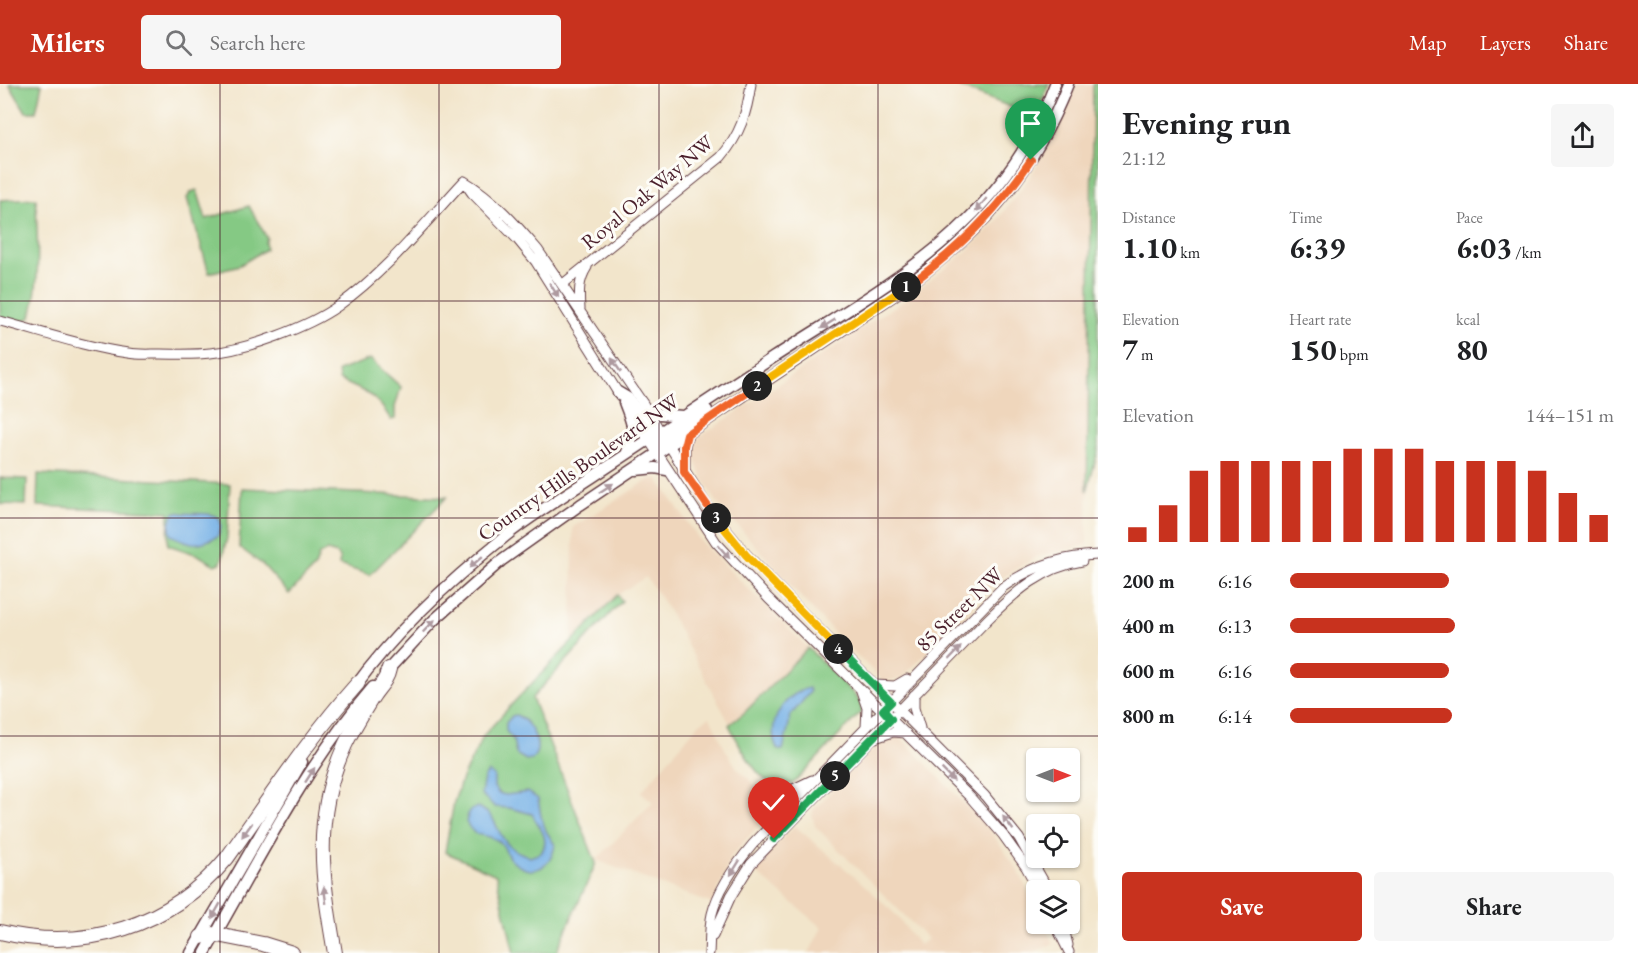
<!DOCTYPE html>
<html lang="en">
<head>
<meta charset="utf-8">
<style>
	:root { --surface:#fff; --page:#f6f6f6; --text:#202124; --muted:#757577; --accent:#c8321e }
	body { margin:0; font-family:"EB Garamond",serif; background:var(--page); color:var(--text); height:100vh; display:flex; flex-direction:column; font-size:22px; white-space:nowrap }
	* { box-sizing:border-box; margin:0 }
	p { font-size:20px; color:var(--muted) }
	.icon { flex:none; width:33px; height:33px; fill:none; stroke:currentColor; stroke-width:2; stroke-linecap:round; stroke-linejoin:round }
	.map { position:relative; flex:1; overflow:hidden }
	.drawer { display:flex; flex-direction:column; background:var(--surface); width:540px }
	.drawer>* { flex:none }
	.needle { width:39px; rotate:90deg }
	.fabs { position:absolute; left:1026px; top:664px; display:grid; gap:12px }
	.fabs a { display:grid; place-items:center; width:54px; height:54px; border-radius:6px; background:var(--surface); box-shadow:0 2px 4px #0004; font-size:30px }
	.pin { position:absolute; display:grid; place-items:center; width:51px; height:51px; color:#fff; margin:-62px -26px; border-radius:50% 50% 50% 0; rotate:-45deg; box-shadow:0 0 6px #0007 }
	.pin .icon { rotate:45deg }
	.km { position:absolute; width:30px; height:30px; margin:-15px; border-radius:50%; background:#222; color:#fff; font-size:16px; line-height:30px; text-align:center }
	.round { display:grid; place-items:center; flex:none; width:63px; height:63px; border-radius:6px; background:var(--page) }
	.head { display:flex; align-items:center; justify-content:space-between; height:102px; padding:0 24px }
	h1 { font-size:33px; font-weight:700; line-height:45px }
	.figures { display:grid; grid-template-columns:repeat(3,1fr); gap:9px; height:102px; padding:6px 24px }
	.figures div { display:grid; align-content:center }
	.figures b { font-size:30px; font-weight:700 }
	.figures small { font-size:16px; font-weight:400 }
	.figures p { font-size:16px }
	.chart { height:168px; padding:12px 24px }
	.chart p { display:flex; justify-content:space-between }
	.chart svg { width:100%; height:108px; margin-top:6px; stroke:var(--accent); stroke-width:6 }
	.primary-button { display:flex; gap:12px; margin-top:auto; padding:12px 24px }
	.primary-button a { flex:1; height:69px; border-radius:6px; background:var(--accent); color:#fff; font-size:24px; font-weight:700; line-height:69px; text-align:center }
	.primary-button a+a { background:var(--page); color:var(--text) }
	ul { padding:0 24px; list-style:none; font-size:20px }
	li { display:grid; grid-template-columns:96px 72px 1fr; align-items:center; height:45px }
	li i { height:15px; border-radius:8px; background:var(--accent) }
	header { display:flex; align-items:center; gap:36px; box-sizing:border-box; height:84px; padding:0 30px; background:var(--accent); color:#fff }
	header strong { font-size:28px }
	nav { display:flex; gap:33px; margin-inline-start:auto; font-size:21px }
	.search { width:420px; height:54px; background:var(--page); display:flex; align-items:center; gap:15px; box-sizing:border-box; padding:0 21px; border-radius:6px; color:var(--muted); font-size:22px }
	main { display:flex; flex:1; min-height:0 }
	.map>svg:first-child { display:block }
	.built { fill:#efd6bc }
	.green { fill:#85c984; stroke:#687458; stroke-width:1.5 }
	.water { fill:#75b0e6; stroke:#606888; stroke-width:1.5 }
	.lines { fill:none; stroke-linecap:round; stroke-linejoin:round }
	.minor-casing { stroke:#633d43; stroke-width:11 }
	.major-casing { stroke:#633d43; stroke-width:13 }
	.highway-casing { stroke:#633d43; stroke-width:16 }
	.minor { stroke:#fff; stroke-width:9 }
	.major { stroke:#fff; stroke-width:10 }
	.highway { stroke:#fff; stroke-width:14 }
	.oneway { fill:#ae9aa0 }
	.split-1-casing { stroke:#fff; stroke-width:12 }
	.split-2-casing { stroke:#fff; stroke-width:12 }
	.split-3-casing { stroke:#fff; stroke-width:12 }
	.split-4-casing { stroke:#fff; stroke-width:12 }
	.split-5-casing { stroke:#fff; stroke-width:12 }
	.split-6-casing { stroke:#fff; stroke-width:12 }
	.split-1 { stroke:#f0652b; stroke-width:8 }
	.split-2 { stroke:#f5b400; stroke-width:8 }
	.split-3 { stroke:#f0652b; stroke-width:8 }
	.split-4 { stroke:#f5b400; stroke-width:8 }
	.split-5 { stroke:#22a559; stroke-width:8 }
	.split-6 { stroke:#22a559; stroke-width:8 }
	.grid { fill:none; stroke:#4a1f2b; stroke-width:1.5; stroke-opacity:0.55 }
	.labels { text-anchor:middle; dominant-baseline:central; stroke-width:6; stroke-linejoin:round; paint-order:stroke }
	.street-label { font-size:21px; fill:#4a1f2b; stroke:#fdfcf7 }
</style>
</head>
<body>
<header>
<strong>Milers</strong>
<div class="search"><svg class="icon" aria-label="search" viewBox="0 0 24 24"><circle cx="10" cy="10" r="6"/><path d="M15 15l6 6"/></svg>Search here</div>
<nav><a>Map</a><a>Layers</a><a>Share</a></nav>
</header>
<main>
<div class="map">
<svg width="1098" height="869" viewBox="0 0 1098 869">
	<rect width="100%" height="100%" fill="#fdfcf7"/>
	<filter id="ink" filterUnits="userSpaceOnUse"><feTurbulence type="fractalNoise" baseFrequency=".0167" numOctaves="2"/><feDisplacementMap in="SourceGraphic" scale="12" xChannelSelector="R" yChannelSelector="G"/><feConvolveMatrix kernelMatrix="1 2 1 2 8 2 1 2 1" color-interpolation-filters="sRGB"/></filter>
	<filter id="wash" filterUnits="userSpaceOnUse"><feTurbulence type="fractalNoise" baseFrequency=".008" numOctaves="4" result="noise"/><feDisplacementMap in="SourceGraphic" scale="24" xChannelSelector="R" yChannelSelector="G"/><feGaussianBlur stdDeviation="1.35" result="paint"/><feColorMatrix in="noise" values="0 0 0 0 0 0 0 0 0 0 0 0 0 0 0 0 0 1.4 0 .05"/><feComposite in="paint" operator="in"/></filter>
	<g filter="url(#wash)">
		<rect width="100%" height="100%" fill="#f2e5cb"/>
		<path class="built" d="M1076 0H1093L1087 461 1036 473 997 497 901 595 883 597 815 529 717 418 704 397 689 363V360L907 214 966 168 994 140 1030 93 1053 53Z
			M657 394 701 458 808 564 744 629 730 640 666 522 646 493 617 511 572 557 573 443 650 395Z
			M710 633 725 665 737 684 768 713 770 719 763 736 731 773 712 820 596 776 653 718 641 708 700 639Z
			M898 651 989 745 1019 788 1036 825V840H1044L1053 860 1031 869H809L822 843 754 787H749L795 742 862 799 896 831 919 861 928 855 815 742 812 731 813 726 880 657 889 652Z"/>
		<path class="green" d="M9 0H42L36 28H26Z
			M952 0H1049L1036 33Z
			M1093 0H1098V368L1087 407Z
			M197 106 206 135 249 122 267 154 265 158 266 165 240 181 209 189 187 114 191 108Z
			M36 114C37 154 41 194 31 233L21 239 0 233V116Z
			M370 275 401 303 395 323V335L391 336C376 310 365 308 339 296L338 287Z
			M38 390 230 400 227 454 221 479 215 481 198 471 168 461 169 428 37 422Z
			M0 394 27 395 26 421 0 420Z
			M242 404 447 413 370 491 339 481 340 475 337 470 327 467 319 471 315 483 289 510 263 481 239 463Z
			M617 511 622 517 532 614 596 779 556 869H514L496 791 445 768 454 718 462 694 484 651 513 619Z
			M808 564 852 608 860 618 862 627 795 698C789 701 782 704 776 702 755 695 739 659 729 641L744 629Z"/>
		<path class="water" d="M177 428C191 432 210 426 220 435L221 442 218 452C197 463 192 461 171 451 169 444 170 436 174 429Z
			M809 604 810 608 791 631 783 666H778C764 642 783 610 809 604Z
			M516 631C530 636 545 663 532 675L526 676 516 670 513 655 506 647V639L512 632Z
			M488 688 494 692V703L498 709 506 711 528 708 538 715 541 732 546 747 555 761C550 787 529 794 510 775 506 770 505 763 501 759 487 746 477 759 466 738L469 727 478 723C498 733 494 743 505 757 511 766 521 769 530 773L541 769C551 754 539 744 532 730L509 724 495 723 481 710 484 694Z"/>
	</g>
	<g filter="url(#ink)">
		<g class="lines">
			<g class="minor-casing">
				<path id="minor" d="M464 97C493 114 516 140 538 166L642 318 709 425 746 470 795 521 985 712 1019 754 1049 807
					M465 99 472 109 517 155 536 178 620 312
					M563 200 721 73C740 51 747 29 751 0
					M580 225C579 209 578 197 587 183
					M0 237C42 248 85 263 128 269 139 271 150 270 160 270 177 270 194 271 210 269 247 266 308 243 338 222 386 188 424 140 464 97
					M631 329 716 458 768 514 970 713 1003 751 1026 783 1039 807
					M875 601 895 602 907 595
					M861 607 867 624 866 643
					M914 611V624L920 644
					M875 654 893 648 906 649
					M772 711 785 709 812 696
					M1055 840 1069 868
					M1063 840 1068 861
					M713 852 731 812 751 780 988 535C1015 508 1044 483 1082 477
					M709 869C710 857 709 842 712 830 718 806 737 779 753 760L1003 503C1032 482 1062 472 1098 471"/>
			</g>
			<g class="major-casing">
				<path id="major" d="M618 308 628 314 659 356
					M624 318C632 340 637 346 627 368
					M649 329 682 332
					M659 364 672 350 707 326
					M636 386 655 384 667 386
					M684 388V362L687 350
					M385 589 434 536 501 477 580 421 894 211C977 153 1031 95 1068 0
					M354 604C395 547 452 495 507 451 535 429 567 410 597 390 655 351 715 312 774 273 892 197 1004 141 1055 0
					M191 869 302 678
					M205 869C257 779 305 682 373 603"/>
			</g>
			<g class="highway-casing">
				<path id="highway" d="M0 848C86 869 170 842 227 774 269 715 309 654 358 599
					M201 853 212 850 263 860 292 869
					M335 869C322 794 312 733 345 661 353 644 363 628 373 612 379 603 387 596 389 585"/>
			</g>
			<use href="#minor" class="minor"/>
			<use href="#major" class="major"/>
			<use href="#highway" class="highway"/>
		</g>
		<defs><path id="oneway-solid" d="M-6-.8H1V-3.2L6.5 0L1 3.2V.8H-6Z" transform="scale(1.5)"/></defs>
		<g class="oneway">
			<use href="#oneway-solid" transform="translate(981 121) rotate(130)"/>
			<use href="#oneway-solid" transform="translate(554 206) rotate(58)"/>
			<use href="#oneway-solid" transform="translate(828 240) rotate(148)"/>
			<use href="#oneway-solid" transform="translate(616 281) rotate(-124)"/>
			<use href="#oneway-solid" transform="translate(606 404) rotate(-33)"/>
			<use href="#oneway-solid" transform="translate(724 468) rotate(49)"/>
			<use href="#oneway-solid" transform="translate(476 478) rotate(139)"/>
			<use href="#oneway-solid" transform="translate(429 542) rotate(-46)"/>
			<use href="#oneway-solid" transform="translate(955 569) rotate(-46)"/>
			<use href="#oneway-solid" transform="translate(310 691) rotate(-57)"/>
			<use href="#oneway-solid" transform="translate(948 691) rotate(45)"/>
			<use href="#oneway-solid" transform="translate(1008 739) rotate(-127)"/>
			<use href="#oneway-solid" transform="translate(247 746) rotate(126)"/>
			<use href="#oneway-solid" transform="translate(735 784) rotate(122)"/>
			<use href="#oneway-solid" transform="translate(325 811) rotate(-98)"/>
			<use href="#oneway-solid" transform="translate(216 827) rotate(120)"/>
		</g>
	</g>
	<g class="lines" filter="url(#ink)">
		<g class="split-1-casing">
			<path id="split-1" d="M906 203C956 168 997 127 1031 76"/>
		</g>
		<g class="split-2-casing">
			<path id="split-2" d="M757 302 906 203"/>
		</g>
		<g class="split-3-casing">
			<path id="split-3" d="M716 434 684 388V362L687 350 757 302"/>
		</g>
		<g class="split-4-casing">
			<path id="split-4" d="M716 434 746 471 838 565"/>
		</g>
		<g class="split-5-casing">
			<path id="split-5" d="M835 692 891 635 883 626 891 618 838 565"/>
		</g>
		<g class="split-6-casing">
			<path id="split-6" d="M774 755 835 692"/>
		</g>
		<use href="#split-1" class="split-1"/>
		<use href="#split-2" class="split-2"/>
		<use href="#split-3" class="split-3"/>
		<use href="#split-4" class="split-4"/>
		<use href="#split-5" class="split-5"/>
		<use href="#split-6" class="split-6"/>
	</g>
	<path class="grid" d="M220 0V869M439 0V869M659 0V869M878 0V869M0 217H1098M0 434H1098M0 652H1098"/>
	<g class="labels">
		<g class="street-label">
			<text transform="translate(647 108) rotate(-40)">Royal Oak Way NW</text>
			<text transform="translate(578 383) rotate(-35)">Country Hills Boulevard NW</text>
			<text transform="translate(959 525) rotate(-44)">85 Street NW</text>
		</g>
	</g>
</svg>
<div class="fabs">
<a><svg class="needle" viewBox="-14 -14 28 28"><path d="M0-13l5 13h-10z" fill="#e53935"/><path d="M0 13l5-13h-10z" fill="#757577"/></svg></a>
<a><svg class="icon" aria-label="locate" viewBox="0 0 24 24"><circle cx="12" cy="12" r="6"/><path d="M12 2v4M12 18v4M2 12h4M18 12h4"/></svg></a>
<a><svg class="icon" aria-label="layers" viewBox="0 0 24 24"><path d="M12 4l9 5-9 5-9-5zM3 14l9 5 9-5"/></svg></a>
</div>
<div class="pin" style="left:1031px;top:76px;background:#1e9e55"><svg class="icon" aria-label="arrive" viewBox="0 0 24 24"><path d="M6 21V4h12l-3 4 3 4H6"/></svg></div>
<div class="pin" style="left:774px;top:755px;background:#d93025"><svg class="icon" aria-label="check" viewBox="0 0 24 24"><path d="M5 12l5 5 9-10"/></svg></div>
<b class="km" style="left:906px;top:203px">1</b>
<b class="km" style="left:757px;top:302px">2</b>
<b class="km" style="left:716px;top:434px">3</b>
<b class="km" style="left:838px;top:565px">4</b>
<b class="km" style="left:835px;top:692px">5</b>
</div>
<section class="drawer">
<div class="head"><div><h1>Evening run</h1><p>21:12</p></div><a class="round"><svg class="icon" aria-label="share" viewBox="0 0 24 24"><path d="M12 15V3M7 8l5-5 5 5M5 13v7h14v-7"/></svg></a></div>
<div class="figures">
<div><p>Distance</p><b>1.10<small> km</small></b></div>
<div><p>Time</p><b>6:39</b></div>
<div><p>Pace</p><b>6:03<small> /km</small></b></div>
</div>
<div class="figures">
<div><p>Elevation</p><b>7<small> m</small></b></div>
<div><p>Heart rate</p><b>150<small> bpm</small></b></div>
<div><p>kcal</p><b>80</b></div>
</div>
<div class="chart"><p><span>Elevation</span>144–151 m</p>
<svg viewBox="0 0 160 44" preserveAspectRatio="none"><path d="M5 44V38M15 44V29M25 44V15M35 44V11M45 44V11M55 44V11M65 44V11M75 44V6M85 44V6M95 44V6M105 44V11M115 44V11M125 44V11M135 44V15M145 44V24M155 44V33"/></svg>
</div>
<ul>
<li><b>200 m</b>6:16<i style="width:49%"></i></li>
<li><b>400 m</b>6:13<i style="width:51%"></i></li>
<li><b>600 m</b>6:16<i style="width:49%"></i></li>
<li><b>800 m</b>6:14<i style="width:50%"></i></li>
</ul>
<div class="primary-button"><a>Save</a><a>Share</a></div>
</section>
</main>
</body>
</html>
